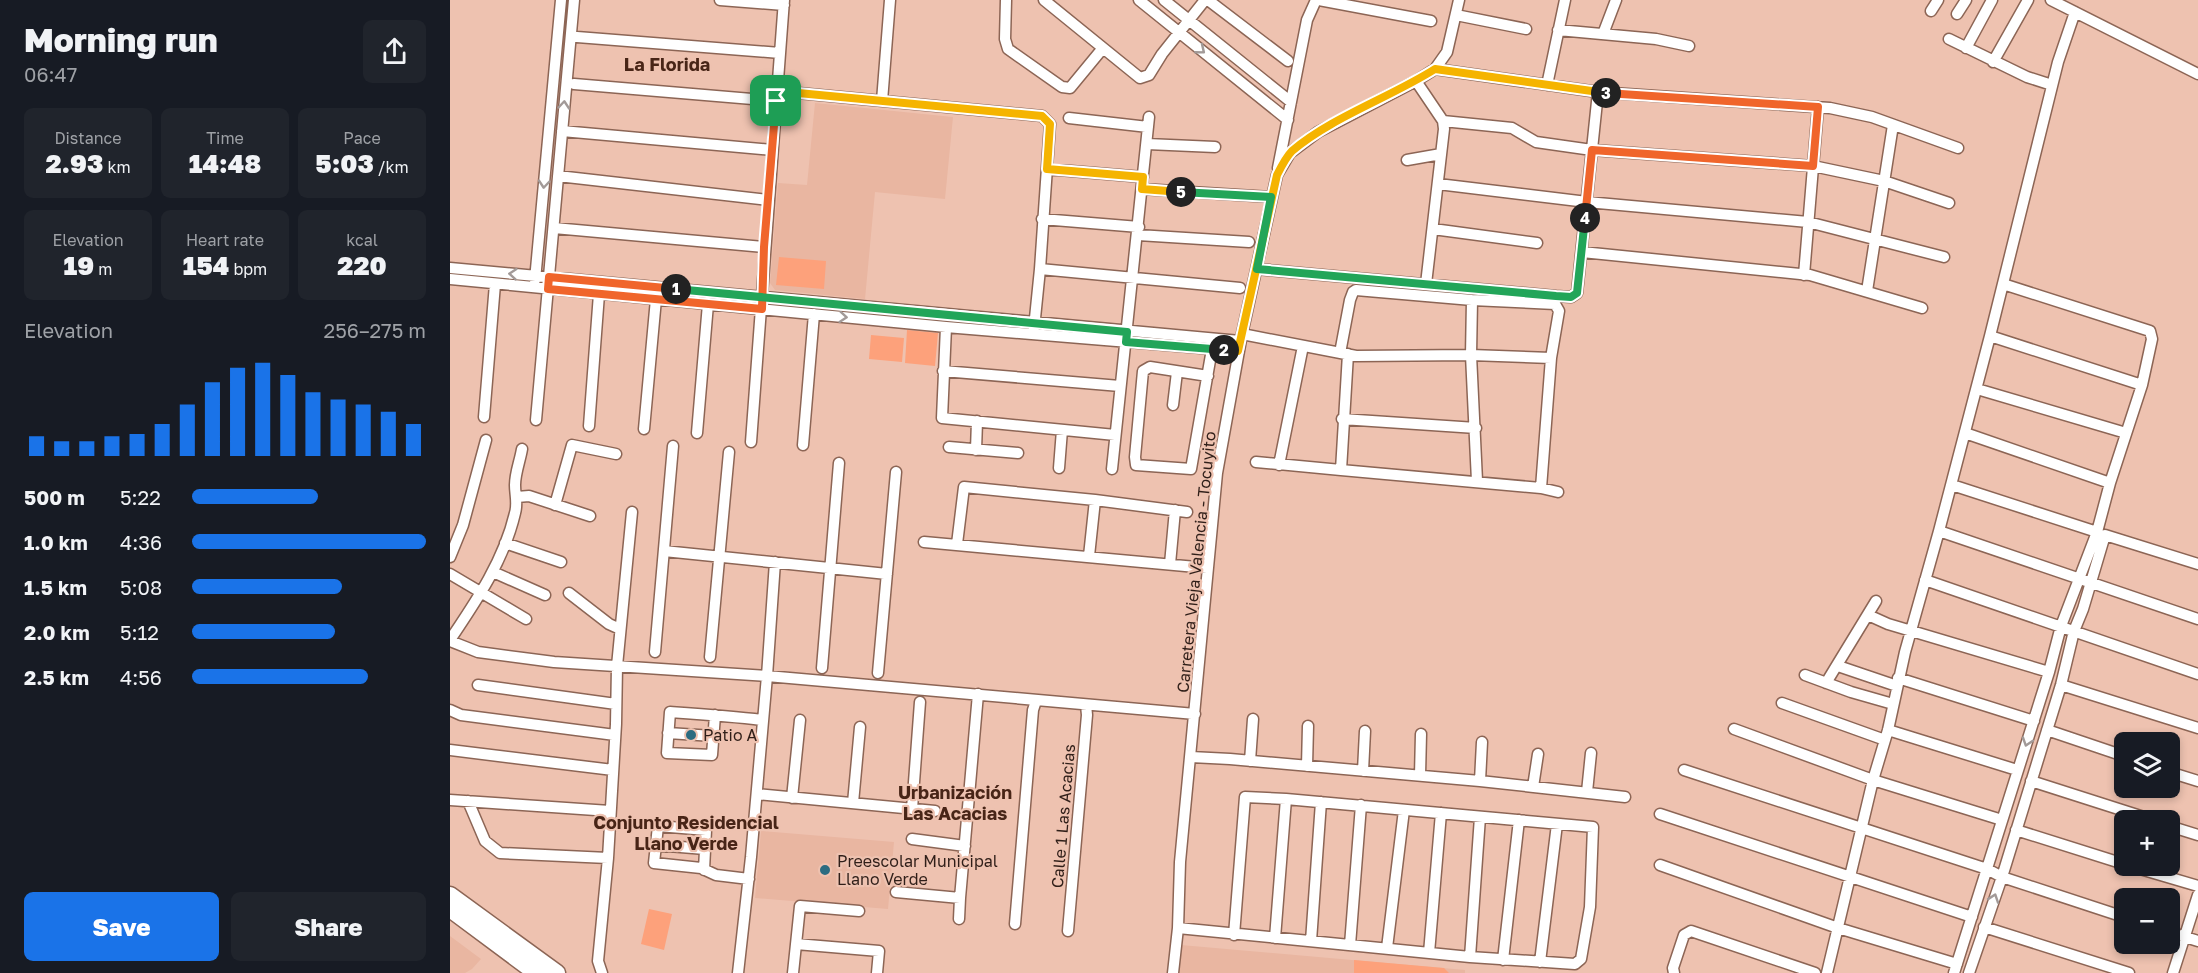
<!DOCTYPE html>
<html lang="en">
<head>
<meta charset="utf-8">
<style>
	:root { --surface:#171b24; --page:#20242c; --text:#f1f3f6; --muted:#9ea1a6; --accent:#1a73e8 }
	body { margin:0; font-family:"Golos Text",sans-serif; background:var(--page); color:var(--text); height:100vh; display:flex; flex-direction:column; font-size:22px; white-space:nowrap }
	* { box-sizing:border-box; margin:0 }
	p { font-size:20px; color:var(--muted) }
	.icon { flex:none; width:33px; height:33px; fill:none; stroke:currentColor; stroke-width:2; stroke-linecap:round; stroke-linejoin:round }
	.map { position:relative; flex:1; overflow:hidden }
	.panel { display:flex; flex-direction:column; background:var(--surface); width:450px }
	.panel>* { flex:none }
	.buttons { position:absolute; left:1664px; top:732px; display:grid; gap:12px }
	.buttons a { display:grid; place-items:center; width:66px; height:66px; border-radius:9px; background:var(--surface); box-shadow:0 3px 9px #0003; font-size:30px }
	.pin { position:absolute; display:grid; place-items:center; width:51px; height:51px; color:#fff; margin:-26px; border-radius:12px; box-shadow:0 3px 9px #0006 }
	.km { position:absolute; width:30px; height:30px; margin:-15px; border-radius:50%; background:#222; color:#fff; font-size:16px; line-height:30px; text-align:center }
	.round { display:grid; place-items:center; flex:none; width:63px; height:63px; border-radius:9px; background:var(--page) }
	.head { display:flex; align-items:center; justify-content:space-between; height:102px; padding:0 24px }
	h1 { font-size:33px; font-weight:800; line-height:45px }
	.stats { display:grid; grid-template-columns:repeat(3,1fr); gap:9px; height:102px; padding:6px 24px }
	.stats div { display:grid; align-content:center; border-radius:9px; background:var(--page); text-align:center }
	.stats b { font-size:26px; font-weight:800 }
	.stats small { font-size:16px; font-weight:400 }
	.stats p { font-size:16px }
	.chart { height:168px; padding:12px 24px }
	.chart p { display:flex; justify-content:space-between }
	.chart svg { width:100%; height:108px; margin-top:6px; stroke:var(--accent); stroke-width:6 }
	.button { display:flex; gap:12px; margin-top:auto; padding:12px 24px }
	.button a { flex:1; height:69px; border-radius:9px; background:var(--accent); color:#fff; font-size:24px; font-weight:800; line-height:69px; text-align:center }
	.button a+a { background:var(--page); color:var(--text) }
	ul { padding:0 24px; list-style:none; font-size:20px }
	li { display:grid; grid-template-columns:96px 72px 1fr; align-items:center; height:45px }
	li i { height:15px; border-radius:8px; background:var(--accent) }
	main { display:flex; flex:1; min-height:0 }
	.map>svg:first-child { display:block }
	.built { fill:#e9b6a1 }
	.green { fill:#fda17b }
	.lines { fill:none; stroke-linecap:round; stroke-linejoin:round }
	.minor-casing { stroke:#8c6555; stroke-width:13 }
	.highway-casing { stroke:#8c6555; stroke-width:19 }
	.minor { stroke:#fff; stroke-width:10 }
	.highway { stroke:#fff; stroke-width:16 }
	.oneway { stroke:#a29a98 }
	.split-1-casing { stroke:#fff; stroke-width:12 }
	.split-2-casing { stroke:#fff; stroke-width:12 }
	.split-3-casing { stroke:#fff; stroke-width:12 }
	.split-4-casing { stroke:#fff; stroke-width:12 }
	.split-5-casing { stroke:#fff; stroke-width:12 }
	.split-6-casing { stroke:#fff; stroke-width:12 }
	.split-1 { stroke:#f0652b; stroke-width:8 }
	.split-2 { stroke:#22a559; stroke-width:8 }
	.split-3 { stroke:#f5b400; stroke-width:8 }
	.split-4 { stroke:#f0652b; stroke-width:8 }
	.split-5 { stroke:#22a559; stroke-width:8 }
	.split-6 { stroke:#f5b400; stroke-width:8 }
	.poi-dot { fill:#2c6c81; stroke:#eec2b0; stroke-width:2 }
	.labels { text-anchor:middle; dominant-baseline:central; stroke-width:4.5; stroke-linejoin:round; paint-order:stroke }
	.street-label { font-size:16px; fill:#301f19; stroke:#eec2b0 }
	.poi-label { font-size:16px; fill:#301f19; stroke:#eec2b0; text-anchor:start }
	.neighbourhood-label { font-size:18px; font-weight:bold; fill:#482517; stroke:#eec2b0 }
</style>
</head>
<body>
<main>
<section class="panel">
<div class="head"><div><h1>Morning run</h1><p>06:47</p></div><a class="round"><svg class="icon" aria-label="share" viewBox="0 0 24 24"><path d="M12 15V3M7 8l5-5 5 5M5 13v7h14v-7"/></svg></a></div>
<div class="stats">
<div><p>Distance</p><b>2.93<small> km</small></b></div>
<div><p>Time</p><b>14:48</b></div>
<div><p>Pace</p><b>5:03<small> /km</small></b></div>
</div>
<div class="stats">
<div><p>Elevation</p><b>19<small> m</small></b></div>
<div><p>Heart rate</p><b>154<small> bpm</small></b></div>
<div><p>kcal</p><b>220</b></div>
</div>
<div class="chart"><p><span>Elevation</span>256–275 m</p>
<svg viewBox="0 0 160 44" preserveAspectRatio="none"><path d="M5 44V36M15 44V38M25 44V38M35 44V36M45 44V35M55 44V31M65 44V23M75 44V14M85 44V8M95 44V6M105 44V11M115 44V18M125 44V21M135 44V23M145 44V26M155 44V31"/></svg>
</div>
<ul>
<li><b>500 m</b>5:22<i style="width:54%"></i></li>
<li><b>1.0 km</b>4:36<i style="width:100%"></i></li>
<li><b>1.5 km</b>5:08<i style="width:64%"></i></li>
<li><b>2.0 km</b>5:12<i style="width:61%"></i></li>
<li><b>2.5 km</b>4:56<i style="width:75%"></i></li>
</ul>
<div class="button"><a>Save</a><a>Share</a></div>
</section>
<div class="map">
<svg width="1748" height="973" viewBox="0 0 1748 973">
	<rect width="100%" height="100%" fill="#eec2b0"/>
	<path class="built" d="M365 103 503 117 495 199 425 192 415 299 325 290 320 283 328 183 357 185Z
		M311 831 444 842 438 909 305 898Z
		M0 936 31 959 22 969 15 973H0Z
		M731 945 1015 970V973H728Z"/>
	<path class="green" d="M329 257 376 261 374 289 326 285Z
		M457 330 488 333 485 366 455 363Z
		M421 335 454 338 452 362 419 359Z
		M199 909 222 914 214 950 191 944Z
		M904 960 994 968 999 973H904Z"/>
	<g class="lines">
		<g class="minor-casing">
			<path id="minor" d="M270 0 334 5
				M556 0 555 39 558 49 612 87 620 88 653 48
				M594 0 690 78 699 75 712 54 755 0
				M689 0 838 120
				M714 0 841 102
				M758 0 838 61
				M869 0 981 21
				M1601 0 1748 74
				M1481 11 1488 0
				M1507 14 1516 0
				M1006 15 1076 29
				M1108 30 1206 39 1239 46
				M1153 34 1166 0
				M127 37 330 53
				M1499 39 1577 77 1602 85
				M1516 48 1542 0
				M1543 62 1578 0
				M985 69 1148 92 1380 108 1422 117 1508 148
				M966 81 993 121 994 129 976 284
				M124 84 326 101
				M1097 85 1115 0
				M327 91 592 116 600 124 590 269 584 328
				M432 101 440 0
				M619 118 698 127
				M993 121 1062 128 1086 142 1142 150 1363 166 1434 181 1499 203
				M112 131 322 150
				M697 144 765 147
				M957 160 991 154
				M828 168 857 20 866 0
				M597 169 693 177
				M108 176 318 200
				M988 184 1137 202 1358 222 1494 257
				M692 189 821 197
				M592 219 689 227
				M104 228 314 247
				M983 229 1087 243
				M688 235 799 242
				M1132 252 1360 275 1472 308
				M0 268 790 341
				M590 269 790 288
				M807 269 1106 296 1121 297 1127 293 1148 92
				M1354 275 1368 107
				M0 279 496 327 788 351
				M85 280 111 0
				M1417 291 1443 125
				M1022 300 1021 355 1027 481
				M496 327 492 418 665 435
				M792 334 906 356 1021 355 1101 358
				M1540 336 1692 385
				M890 353 900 300 903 292 906 290 1022 300 1105 304 1109 311 1101 358 1091 488 891 470 898 354
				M493 371 670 386
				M758 376 700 367 693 371 685 457 686 465 741 469 762 349
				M1527 389 1676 433
				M723 405 727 372
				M34 417 45 284
				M892 419 1026 428
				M86 420 124 0
				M139 426 149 294
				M194 429 206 299
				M247 433 258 304
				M1515 433 1660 483
				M301 442 334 0
				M353 445 364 314
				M499 447 568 453
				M526 450 527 421
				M806 462 891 470
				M829 465 853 346
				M609 468 612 430
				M662 469 699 117
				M1502 485 1647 532
				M1091 488 1108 492
				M67 497 79 496 140 516
				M105 505 122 445 166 454
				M1489 531 1748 619
				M474 542 757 568
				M55 543 111 562
				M507 544 514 487 645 500 737 512
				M214 551 437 574
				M639 556 645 500
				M0 557 13 525 36 440
				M720 564 725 510
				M43 572 95 595
				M0 574 76 619
				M1475 580 1748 674
				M119 593 159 624 170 629
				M1418 615 1438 624 1599 672
				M0 640C27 600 54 560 65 513 68 503 65 495 65 485 65 473 70 461 72 449
				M0 641 28 652 104 662 317 676 325 562
				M205 652 223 446
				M260 657 279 452
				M1388 666 1447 686
				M372 668 389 463
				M428 673 446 472
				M1355 675 1401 692 1443 704
				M1448 678 1584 721
				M1376 683 1426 601
				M28 685 166 704
				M1611 685 1748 728
				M1332 703 1435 740
				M0 710 11 715 165 735
				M265 715 262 755 217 753 220 712C250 714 281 716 312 720
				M1284 729 1423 780 1552 820
				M1438 730 1567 770
				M1597 730 1674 756
				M218 733 263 736
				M0 750 163 770
				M741 757 780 759 1030 781 1175 797
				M800 761 803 719
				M857 766 858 726
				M1234 770 1537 869 1552 877 1674 917
				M913 771 915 731
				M1719 772 1748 781
				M970 775 971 734
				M1030 781 1032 742
				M1581 781 1703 820
				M1083 787 1088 754
				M1137 792 1141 753
				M307 794 485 811
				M342 798 350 720
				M0 800 160 811
				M18 801 35 841 50 853 158 858
				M403 803 410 727
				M462 809 470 702
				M1210 814 1522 917
				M1719 826 1748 835
				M1566 830 1674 864
				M462 839 515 846
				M206 845 255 849
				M1210 865 1388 928 1507 964
				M1680 866 1748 886
				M254 870 256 830 208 826 204 863 251 868 266 875 299 879
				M446 892 510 898 528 694
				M509 919 510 898
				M565 924 583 710 586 701
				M1534 927 1679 973
				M728 928 1020 957 1125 964 1131 959 1140 907 1143 827 836 799 795 797 784 935
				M618 931 637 715 636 705
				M1719 932 1748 941
				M825 938 836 799
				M861 941 871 802
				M346 944 429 951 427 973
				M900 945 911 805
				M937 948 954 810
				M979 953 991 813
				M1020 957 1030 817
				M1053 960 1069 820
				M1090 962 1107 824
				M152 973 148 961 158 858 166 724 167 666 182 512
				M288 973 301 857 317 676 745 714
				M343 973 350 906 409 911
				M723 973 728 928 730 862 767 473 792 334 827 175 840 153 868 132 966 81 985 69 997 52 1009 0
				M1224 973 1223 968 1234 935 1241 931 1365 973
				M1377 973 1423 780 1438 730 1455 652 1489 531 1540 336 1608 62 1625 12
				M1504 973 1599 672 1611 626 1647 532 1660 483 1692 385 1702 339 1700 331 1553 284
				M1519 973 1552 877 1611 685 1624 631 1633 609 1655 535 1748 564
				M1723 973 1748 895"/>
		</g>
		<g class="highway-casing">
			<path id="highway" d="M0 895 107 973
				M0 909 86 973"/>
		</g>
		<use href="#minor" class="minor"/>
		<use href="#highway" class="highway"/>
	</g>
	<defs><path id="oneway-chevron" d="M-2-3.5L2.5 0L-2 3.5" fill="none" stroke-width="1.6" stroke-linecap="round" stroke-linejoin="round" transform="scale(1.5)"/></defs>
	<g class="oneway">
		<use href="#oneway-chevron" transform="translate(751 50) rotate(39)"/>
		<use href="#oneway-chevron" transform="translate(114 105) rotate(-85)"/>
		<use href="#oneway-chevron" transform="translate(94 184) rotate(95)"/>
		<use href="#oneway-chevron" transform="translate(63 274) rotate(-175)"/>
		<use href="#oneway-chevron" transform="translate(393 317) rotate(5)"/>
		<use href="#oneway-chevron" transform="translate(1577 742) rotate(108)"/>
		<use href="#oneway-chevron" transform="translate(1544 898) rotate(-71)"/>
	</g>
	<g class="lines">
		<g class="split-1-casing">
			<path id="split-1" d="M226 289 99 277 98 289 312 309 314 247 326 101"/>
		</g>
		<g class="split-2-casing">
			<path id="split-2" d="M226 289 677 332 676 342 774 350"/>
		</g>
		<g class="split-3-casing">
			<path id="split-3" d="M774 350 788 351 827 175C831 167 836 157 842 151 880 118 941 97 985 69L1156 93"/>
		</g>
		<g class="split-4-casing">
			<path id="split-4" d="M1135 218 1142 150 1363 166 1368 107 1156 93"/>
		</g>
		<g class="split-5-casing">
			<path id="split-5" d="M731 192 821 197 807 269 1106 296 1121 297 1127 293 1135 218"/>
		</g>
		<g class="split-6-casing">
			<path id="split-6" d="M326 101 327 91 592 116 600 124 597 169 693 177 692 189 731 192"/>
		</g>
		<use href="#split-1" class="split-1"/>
		<use href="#split-2" class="split-2"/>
		<use href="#split-3" class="split-3"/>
		<use href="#split-4" class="split-4"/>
		<use href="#split-5" class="split-5"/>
		<use href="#split-6" class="split-6"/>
	</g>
	<g class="poi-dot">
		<circle cx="241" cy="735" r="6"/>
		<circle cx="375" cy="870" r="6"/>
	</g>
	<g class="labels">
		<g class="street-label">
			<text transform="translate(746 562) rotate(-84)">Carretera Vieja Valencia - Tocuyito</text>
			<text transform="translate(613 816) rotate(-85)">Calle 1 Las Acacias</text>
		</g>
		<g class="poi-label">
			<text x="253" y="735">Patio A</text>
			<text x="387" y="861">Preescolar Municipal<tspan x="387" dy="18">Llano Verde</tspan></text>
		</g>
		<g class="neighbourhood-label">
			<text x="217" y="64">La Florida</text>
			<text x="505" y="792">Urbanización<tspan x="505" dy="21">Las Acacias</tspan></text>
			<text x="236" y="822">Conjunto Residencial<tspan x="236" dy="21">Llano Verde</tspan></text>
		</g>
	</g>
</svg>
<div class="buttons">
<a><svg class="icon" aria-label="layers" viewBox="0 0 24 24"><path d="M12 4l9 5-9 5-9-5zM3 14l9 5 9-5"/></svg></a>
<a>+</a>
<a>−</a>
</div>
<div class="pin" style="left:326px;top:101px;background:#1e9e55"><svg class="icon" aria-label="arrive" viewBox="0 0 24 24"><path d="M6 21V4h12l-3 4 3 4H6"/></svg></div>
<b class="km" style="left:226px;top:289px">1</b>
<b class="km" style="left:774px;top:350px">2</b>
<b class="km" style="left:1156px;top:93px">3</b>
<b class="km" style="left:1135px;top:218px">4</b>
<b class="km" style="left:731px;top:192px">5</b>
</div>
</main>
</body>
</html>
